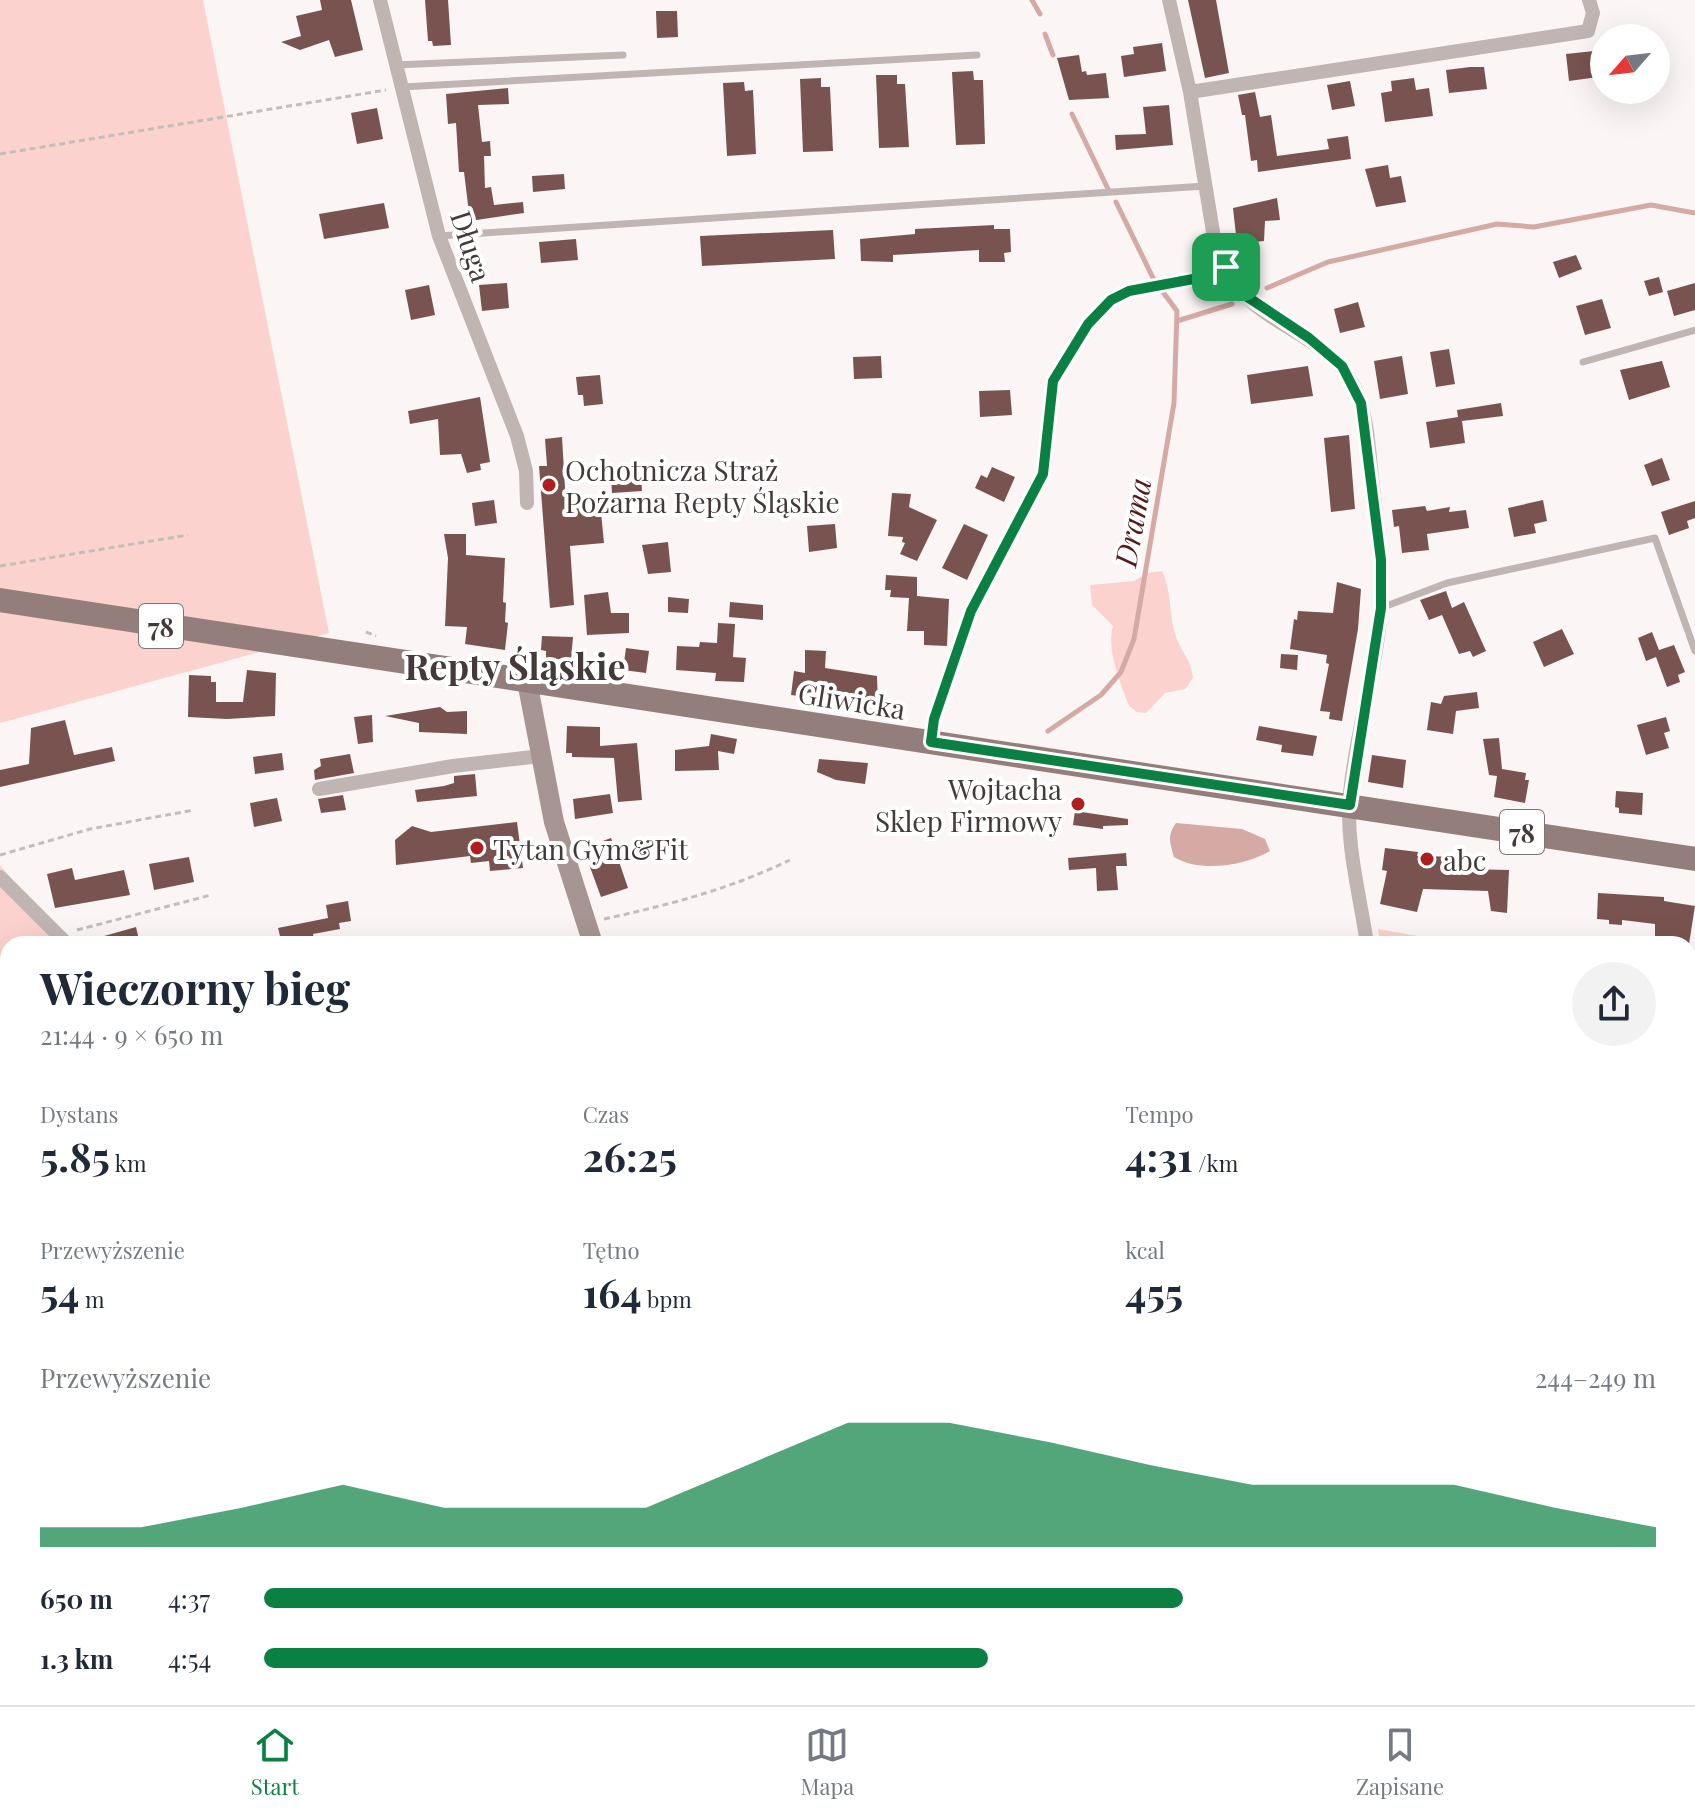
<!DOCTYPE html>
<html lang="pl">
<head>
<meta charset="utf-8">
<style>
	:root { --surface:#fff; --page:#f2f2f3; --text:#1f2937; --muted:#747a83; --line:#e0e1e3; --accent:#0b8043 }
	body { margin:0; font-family:"Playfair Display",serif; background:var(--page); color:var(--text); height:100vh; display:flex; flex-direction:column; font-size:30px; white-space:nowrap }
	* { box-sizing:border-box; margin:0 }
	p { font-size:26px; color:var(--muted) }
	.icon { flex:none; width:44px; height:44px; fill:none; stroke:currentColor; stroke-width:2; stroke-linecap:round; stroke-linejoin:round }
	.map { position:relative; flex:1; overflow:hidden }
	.details { position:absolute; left:0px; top:936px; width:1696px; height:770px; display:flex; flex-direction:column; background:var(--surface); border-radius:24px 24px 0 0; box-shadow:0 8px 32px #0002 }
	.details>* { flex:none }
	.needle { width:52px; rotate:242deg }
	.tools { position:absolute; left:1590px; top:24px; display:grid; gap:16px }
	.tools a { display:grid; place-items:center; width:80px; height:80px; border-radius:50%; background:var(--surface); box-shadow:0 8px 32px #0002; font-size:40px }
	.pin { position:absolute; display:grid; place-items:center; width:68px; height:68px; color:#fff; margin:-34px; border-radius:16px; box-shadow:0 4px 12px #0006 }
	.round { display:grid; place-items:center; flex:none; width:84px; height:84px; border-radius:42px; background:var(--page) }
	.headline { display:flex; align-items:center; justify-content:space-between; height:136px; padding:0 40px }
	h1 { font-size:44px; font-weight:700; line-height:60px }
	.stats { display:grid; grid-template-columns:repeat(3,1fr); gap:12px; height:136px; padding:8px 40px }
	.stats div { display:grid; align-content:center }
	.stats b { font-size:40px; font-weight:700 }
	.stats small { font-size:22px; font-weight:400 }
	.stats p { font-size:22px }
	.chart { height:224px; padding:16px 40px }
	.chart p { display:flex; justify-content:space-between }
	.chart svg { width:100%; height:144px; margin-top:8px; fill:var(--accent); opacity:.7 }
	ul { padding:0 40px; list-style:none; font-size:26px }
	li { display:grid; grid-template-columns:128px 96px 1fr; align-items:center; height:60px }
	li i { height:20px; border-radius:10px; background:var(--accent) }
	.tabs { display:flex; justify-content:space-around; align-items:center; height:112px; border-top:2px solid var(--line); background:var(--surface); font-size:22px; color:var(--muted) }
	.tabs a { display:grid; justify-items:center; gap:4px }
	.tabs .selected { color:var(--accent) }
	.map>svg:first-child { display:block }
	.green { fill:#fbd2cd }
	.water { fill:#d5aaa4 }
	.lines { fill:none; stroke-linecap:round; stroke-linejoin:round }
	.stream { stroke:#d5aaa4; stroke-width:5 }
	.building { fill:#79534f }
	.path { stroke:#c4bdbc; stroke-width:3; stroke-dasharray:6 4; stroke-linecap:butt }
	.lane { stroke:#c1b5b4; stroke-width:7 }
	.street { stroke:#c1b5b4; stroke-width:14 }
	.secondary { stroke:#a69593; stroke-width:20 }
	.primary { stroke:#937e7c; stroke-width:24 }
	.route-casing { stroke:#fff; stroke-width:16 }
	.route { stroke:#0b8043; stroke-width:10 }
	.poi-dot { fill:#af1e1f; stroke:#fff; stroke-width:3 }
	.labels { text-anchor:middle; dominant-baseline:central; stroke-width:8; stroke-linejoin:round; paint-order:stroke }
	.shield { fill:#fff; stroke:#7c7574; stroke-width:2 }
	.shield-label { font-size:26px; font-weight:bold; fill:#443a39 }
	.street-label { font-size:28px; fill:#443a39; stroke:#fff }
	.poi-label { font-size:28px; fill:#443a39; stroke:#fff; text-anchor:start }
	.water-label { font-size:30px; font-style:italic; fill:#531d19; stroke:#fff }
	.district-label { font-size:36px; font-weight:bold; fill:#443a39; stroke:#fff }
</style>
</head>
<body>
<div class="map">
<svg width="1695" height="1705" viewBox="0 0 1695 1705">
	<rect width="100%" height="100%" fill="#fbf6f5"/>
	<path class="green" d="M0 0H203L329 633 0 723Z
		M1162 571C1173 594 1168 619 1178 642 1185 656 1191 661 1193 678L1185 689 1165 693 1146 713 1137 712 1129 706C1120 682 1106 650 1113 626L1092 605 1090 585 1134 581 1147 573Z
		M0 865 32 905 74 944H8V1698H668L671 1705H0Z
		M1378 929 1462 944H1380Z
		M1688 1072H1695V1269L1688 1270Z
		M1025 1698H1286L1287 1705H1024Z"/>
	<path class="water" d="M1176 823 1242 829 1265 839 1270 851C1244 866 1200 873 1174 857 1170 843 1167 835 1176 823Z"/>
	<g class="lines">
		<path class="stream" d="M1032 0 1040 14
			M1045 34 1053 55
			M1072 114 1108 189
			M1116 202 1155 282
			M1267 288 1328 262 1497 224 1534 227 1651 205 1695 213
			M1177 321 1232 304
			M1048 731 1101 695 1121 672 1134 639 1174 403 1177 311 1160 288
			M1033 1705V1698"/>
	</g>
	<path class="building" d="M320 0H351L363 50 335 57 329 40 300 50 281 42 301 36 296 16 322 10Z
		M425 0H448L451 45 433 46 432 41H428Z
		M1188 0H1216L1229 73 1205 78Z
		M656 11H677L678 37 657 38Z
		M1162 43 1166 71 1124 77 1121 56 1134 54 1133 47Z
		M1594 51 1598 77 1569 81 1566 54Z
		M1079 55 1082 72 1086 71 1087 75 1106 73 1109 98 1069 100 1057 58Z
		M1470 67H1484L1487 89 1449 93 1446 70Z
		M973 71 974 80H983L985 144 956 145 952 72Z
		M876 75H897V84H905L909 147 879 148Z
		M821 78V87H830L833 151 803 152 800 79Z
		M1414 78 1416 90 1429 88 1433 116 1385 122 1381 93 1392 91 1391 81Z
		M1350 81 1355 106 1332 110 1327 85Z
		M744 82 745 91 753 90 756 154 727 156 723 83Z
		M508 88 509 104 478 105 482 142 490 141 491 156H484L485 188 491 187 494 205 523 202 524 213 470 221 464 172H459L456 123 448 124 446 94Z
		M1255 92 1260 117 1271 115 1277 156 1329 149 1327 139 1348 136 1351 159 1258 172 1257 160 1251 161 1245 115H1242L1238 95Z
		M1169 105 1173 145 1116 150 1115 135 1146 134 1143 107Z
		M377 108 383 139 357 144 351 113Z
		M1388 165 1390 178 1401 176 1406 202 1376 207 1365 169Z
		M564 174 565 189 533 192 532 176Z
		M1277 198 1280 220 1265 221 1264 241 1237 244 1233 208Z
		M384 203 389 228 324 239 319 214Z
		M994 225V229H1010L1011 252 1004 253 1005 262H979V250L893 255V262L861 261 860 239 915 234V229Z
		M833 230 835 259 702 266 700 236Z
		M576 239 578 260 541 263 539 242Z
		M1576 255 1582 269 1559 278 1553 262Z
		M1659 277 1663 292 1649 296 1644 281Z
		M507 283 509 308 482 311 479 285Z
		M1695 283V310L1674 316 1667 291Z
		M429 285 435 315 411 320 405 290Z
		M1602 299 1611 328 1585 335 1576 306Z
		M1358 302 1365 327 1340 333 1334 309Z
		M1449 349 1455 384 1436 387 1430 352Z
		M881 356 882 378 854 379 853 357Z
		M1402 356 1408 394 1380 399 1374 361Z
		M1662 361 1670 387 1629 400 1620 370Z
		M1308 366 1313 396 1251 404 1247 375Z
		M600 375 603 404 584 406 583 395H578L576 377Z
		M1010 390 1012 415 980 417 979 391Z
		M480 397 490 462 480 464 481 470 467 473 461 454 440 455 438 419 410 424 408 411Z
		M1501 403 1503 416 1462 421 1465 443 1430 448 1426 422 1458 417 1457 410Z
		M1349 435 1355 509 1331 512 1324 438Z
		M562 437 566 505 600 502 604 543 570 546 574 605 550 608 539 466H547L545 439Z
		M1662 458 1670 480 1652 486 1644 465Z
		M992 467 1015 477 1004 502 975 488 981 475 987 478Z
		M641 475 642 491 612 493 611 477Z
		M892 493 911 494 909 507 937 520 917 561 900 554 905 543 902 542 903 537 888 536Z
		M494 500 497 523 475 526 472 503Z
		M1543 500 1547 521 1534 524 1536 533 1514 537 1508 508Z
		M1695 501V518L1687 521 1689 528 1669 535 1661 512Z
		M1425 506 1427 511 1450 507 1449 512 1466 510 1469 528 1427 534 1429 550 1402 553 1399 526 1394 527 1392 510Z
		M835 524 837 548 809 552 807 526Z
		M964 524 988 535 967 580 942 568Z
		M444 534H466V555L505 558 503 602 506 603 505 622 508 623 505 650 465 644 467 627 445 626 448 558Z
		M668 542 671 572 648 574 642 545Z
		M886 575 917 577V596L949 599 947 646 924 645V631H907L909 598 890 597 891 590H885Z
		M1337 582 1361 589 1358 629 1342 721 1329 719 1330 712 1320 711 1329 664 1326 663 1327 655 1290 649 1294 619 1297 620 1298 611 1333 613Z
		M1446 591 1452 608 1464 602 1486 651 1473 657 1470 651 1459 654 1442 615 1429 620 1420 600Z
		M608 592 611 613H629V633L587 635 584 595Z
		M668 597 689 599 688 613 668 612Z
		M730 602 763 605V620L729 617Z
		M718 623 735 624 733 657 746 658 744 682 715 681 716 673 676 670 677 646 699 647 700 642 717 643Z
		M1562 629 1574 654 1544 667 1533 642Z
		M1652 632 1659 650 1674 645 1685 672 1678 675 1680 682 1667 687 1656 657 1646 661 1638 638Z
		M542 636 573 637 571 660 546 658V651L541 650Z
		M626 648 649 651 646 673 623 670Z
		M805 650 826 651 825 668 877 676 878 709 836 706V701L791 695 794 671 805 673Z
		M1281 654 1298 655 1297 670 1280 668Z
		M247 670 276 673 275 716 227 719 188 717 189 675 211 676V682H216V702H243Z
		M1477 692 1479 708 1456 711 1453 734 1427 730 1431 702 1441 704 1444 696Z
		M440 707 447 712 467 711V734L419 732V723L385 716Z
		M372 715 373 742 358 744 354 717Z
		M1666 717 1670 731 1664 733 1669 748 1646 755 1637 725Z
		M65 720 74 755 112 747 115 761 0 787V770L29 764 31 728Z
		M567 726 600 727V746L637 743 642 800 618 802 614 758 572 757V753H566Z
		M1259 726 1317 736 1313 756 1281 752 1282 745 1256 740Z
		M711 734 737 739 734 754 718 751 719 770 675 771V750L709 746Z
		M1499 738 1502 769 1526 773 1525 780H1529L1525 803 1494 797 1497 776 1489 775 1483 739Z
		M282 753 284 770 255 774 253 757Z
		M350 754 354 773 315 780 314 770 321 766 320 759Z
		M1372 755 1406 760 1403 788 1368 782Z
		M819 759 868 763 865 784 836 780 817 772Z
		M475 774 477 796 417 802 415 790 444 786 454 783V776Z
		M1616 791 1643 793 1642 815 1619 813V808L1615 807Z
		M610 794 613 813 575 819 573 799Z
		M343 795 346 810 321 813 318 799Z
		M277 798 282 821 254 827 250 803Z
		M1075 811 1128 819V825L1103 826V829L1073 825Z
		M517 822 523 868 490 871 489 861 471 863 470 856 396 865 395 840 412 826 431 832Z
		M611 838 628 888 601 897 583 848Z
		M1385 848 1418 852 1417 856 1466 857V869L1509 870 1507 913 1491 911 1488 891 1423 889 1417 912 1380 904 1387 871 1382 870Z
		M1126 853 1127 866H1116L1118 890 1097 891 1096 868 1069 870 1068 858Z
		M189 857 194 882 154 890 149 864Z
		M72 868 75 880 124 870 130 895 55 908 47 874Z
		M1598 893 1664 897V901L1695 906 1689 944H1655V924L1622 920V925L1609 924V920L1597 919Z
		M348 901 351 921 339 923 340 929 313 934 314 940 300 943 299 937 281 940 278 928 328 918 326 905Z
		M136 927 140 944H90V940Z"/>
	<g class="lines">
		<path class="path" d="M0 154 386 90
			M1059 371C1091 319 1099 296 1163 284 1179 281 1195 279 1211 275
			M0 566 188 535
			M366 632 376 636
			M0 855 90 829 194 810
			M604 919C669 905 730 889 790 860
			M77 930 211 895"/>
		<path class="lane" d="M396 65 623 55
			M402 87 977 55
			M439 236 1205 186
			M1583 362 1695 330
			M1381 608 1447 583 1655 538 1695 651
			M931 740 934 719 971 611 1043 474 1053 381
			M0 1013 8 1011
			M0 1149 8 1148
			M0 1277 8 1276
			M0 1469 8 1467"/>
		<path class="street" d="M380 0 439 236 517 436 526 471 527 503
			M1169 0 1190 92 1215 244C1220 257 1226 271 1234 283 1268 330 1336 337 1358 395 1368 421 1369 451 1372 479 1377 522 1383 564 1381 607 1377 670 1356 730 1350 793 1345 842 1360 895 1367 944
			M1190 92 1588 31 1593 13 1589 0
			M319 789 453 766 541 756
			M0 877 67 944
			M0 1550 8 1549
			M1688 1691 1695 1690
			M1481 1698 1485 1705
			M1599 1705 1643 1698"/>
		<path class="secondary" d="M527 681 554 822 593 944
			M681 1698V1705"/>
		<path class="primary" d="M0 600 1695 859"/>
	</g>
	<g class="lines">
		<g class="route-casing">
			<path id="route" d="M1226 267 1246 296 1309 338 1342 366 1361 403 1381 560V608L1350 805 931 742 934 719 971 611 1043 474 1053 381 1088 324 1111 300 1129 291 1204 277Z"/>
		</g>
		<use href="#route" class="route"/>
	</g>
	<g class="poi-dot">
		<circle cx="549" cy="485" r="8"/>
		<circle cx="1078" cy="804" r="8"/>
		<circle cx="477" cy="848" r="8"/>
		<circle cx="1427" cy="859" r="8"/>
	</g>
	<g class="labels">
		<g class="shield">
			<rect x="139" y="604" width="44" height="44" rx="6"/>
			<rect x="1500" y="810" width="44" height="44" rx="6"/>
		</g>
		<g class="shield-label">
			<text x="161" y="626">78</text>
			<text x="1522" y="832">78</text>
		</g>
		<g class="street-label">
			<text transform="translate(472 246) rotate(72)">Długa</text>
			<text transform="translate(852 700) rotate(9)">Gliwicka</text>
		</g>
		<g class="poi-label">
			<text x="565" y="469">Ochotnicza Straż<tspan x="565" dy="32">Pożarna Repty Śląskie</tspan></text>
			<text x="1062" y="788" text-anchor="end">Wojtacha<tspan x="1062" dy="32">Sklep Firmowy</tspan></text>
			<text x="493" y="848">Tytan Gym&amp;Fit</text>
			<text x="1443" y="859">abc</text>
		</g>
		<g class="water-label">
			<text transform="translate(1132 522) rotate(-80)">Drama</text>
		</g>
		<g class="district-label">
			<text x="515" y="665">Repty Śląskie</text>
		</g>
	</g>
</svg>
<div class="tools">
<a><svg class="needle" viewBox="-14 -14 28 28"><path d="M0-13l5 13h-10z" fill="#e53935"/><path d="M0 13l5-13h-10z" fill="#747a83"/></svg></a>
</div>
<div class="pin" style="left:1226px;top:267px;background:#1e9e55"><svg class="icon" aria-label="arrive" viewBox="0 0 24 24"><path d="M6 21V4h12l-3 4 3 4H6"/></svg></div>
<section class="details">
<div class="headline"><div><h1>Wieczorny bieg</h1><p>21:44 · 9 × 650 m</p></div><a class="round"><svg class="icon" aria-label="share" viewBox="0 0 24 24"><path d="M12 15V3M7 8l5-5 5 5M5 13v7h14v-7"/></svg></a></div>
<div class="stats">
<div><p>Dystans</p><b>5.85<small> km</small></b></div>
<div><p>Czas</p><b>26:25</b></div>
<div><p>Tempo</p><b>4:31<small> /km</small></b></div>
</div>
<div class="stats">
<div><p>Przewyższenie</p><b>54<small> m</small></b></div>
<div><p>Tętno</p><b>164<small> bpm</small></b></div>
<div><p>kcal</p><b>455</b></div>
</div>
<div class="chart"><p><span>Przewyższenie</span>244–249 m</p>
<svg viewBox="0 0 160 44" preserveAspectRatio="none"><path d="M0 44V38L10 38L20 32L30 25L40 32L50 32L60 32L70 19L80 6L90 6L100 12L110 19L120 25L130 25L140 25L150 32L160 38V44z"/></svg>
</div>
<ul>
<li><b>650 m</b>4:37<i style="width:66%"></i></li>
<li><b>1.3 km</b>4:54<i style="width:52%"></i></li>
</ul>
</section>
</div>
<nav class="tabs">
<a class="selected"><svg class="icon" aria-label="home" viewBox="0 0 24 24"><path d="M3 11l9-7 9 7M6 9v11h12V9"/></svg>Start</a>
<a><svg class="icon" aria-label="map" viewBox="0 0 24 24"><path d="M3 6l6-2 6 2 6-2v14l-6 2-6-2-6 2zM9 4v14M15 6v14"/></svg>Mapa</a>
<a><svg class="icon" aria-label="saved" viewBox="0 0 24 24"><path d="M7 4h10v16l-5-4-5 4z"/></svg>Zapisane</a>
</nav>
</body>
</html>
